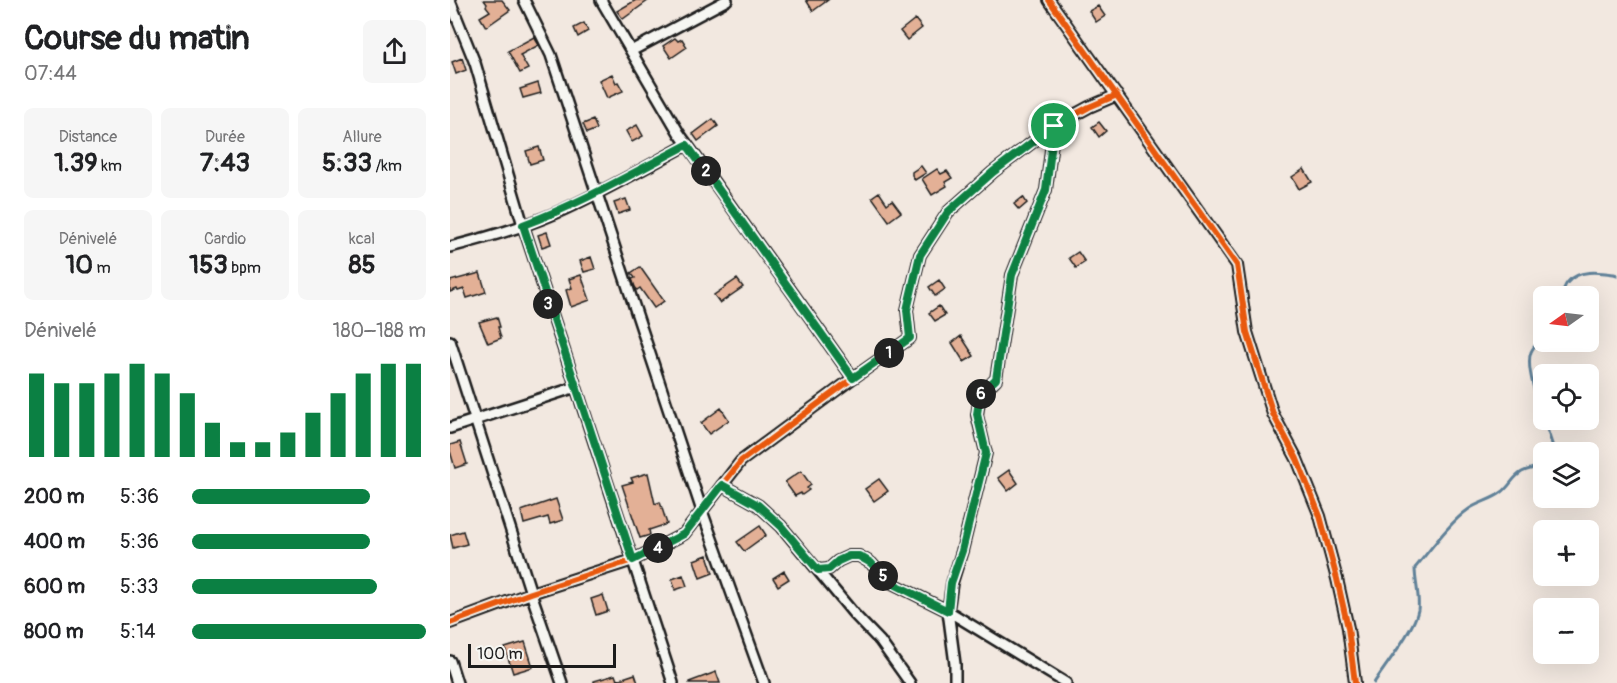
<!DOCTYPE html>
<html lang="fr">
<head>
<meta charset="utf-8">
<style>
	:root { --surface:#fff; --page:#f6f6f6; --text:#202124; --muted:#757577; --accent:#0b8043 }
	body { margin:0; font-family:Pangolin,sans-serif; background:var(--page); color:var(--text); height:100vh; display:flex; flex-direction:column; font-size:22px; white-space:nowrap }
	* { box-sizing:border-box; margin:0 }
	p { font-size:20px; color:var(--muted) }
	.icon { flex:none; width:33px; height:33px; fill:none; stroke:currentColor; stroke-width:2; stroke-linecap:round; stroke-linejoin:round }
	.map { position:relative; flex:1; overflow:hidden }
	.panel { display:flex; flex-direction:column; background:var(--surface); width:450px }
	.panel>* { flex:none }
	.needle { width:39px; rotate:256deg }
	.tools { position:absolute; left:1083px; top:286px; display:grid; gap:12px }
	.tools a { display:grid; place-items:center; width:66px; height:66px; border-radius:9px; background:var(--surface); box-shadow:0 6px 24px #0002; font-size:30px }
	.scale { position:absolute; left:18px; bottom:15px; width:148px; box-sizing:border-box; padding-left:6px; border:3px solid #1c1c1c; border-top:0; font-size:16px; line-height:21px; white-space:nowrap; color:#1c1c1c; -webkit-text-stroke:4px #f6f6f2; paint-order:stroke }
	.pin { position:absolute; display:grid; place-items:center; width:51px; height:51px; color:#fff; margin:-26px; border:3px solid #fff; border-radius:50%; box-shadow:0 2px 6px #0007 }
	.km { position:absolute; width:30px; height:30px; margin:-15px; border-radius:50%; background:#222; color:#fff; font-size:16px; line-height:30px; text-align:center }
	.round { display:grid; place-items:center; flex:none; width:63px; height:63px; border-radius:9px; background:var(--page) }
	.summary { display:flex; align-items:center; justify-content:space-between; height:102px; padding:0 24px }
	h1 { font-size:33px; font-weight:700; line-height:45px }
	.stats { display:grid; grid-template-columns:repeat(3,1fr); gap:9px; height:102px; padding:6px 24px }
	.stats div { display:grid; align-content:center; border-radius:9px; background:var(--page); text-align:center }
	.stats b { font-size:26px; font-weight:700 }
	.stats small { font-size:16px; font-weight:400 }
	.stats p { font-size:16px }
	.chart { height:168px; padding:12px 24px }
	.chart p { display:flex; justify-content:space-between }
	.chart svg { width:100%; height:108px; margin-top:6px; stroke:var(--accent); stroke-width:6 }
	ul { padding:0 24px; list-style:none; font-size:20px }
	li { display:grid; grid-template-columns:96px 72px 1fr; align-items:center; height:45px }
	li i { height:15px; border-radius:8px; background:var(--accent) }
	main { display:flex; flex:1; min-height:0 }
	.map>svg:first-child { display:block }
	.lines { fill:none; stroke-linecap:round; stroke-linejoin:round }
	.stream { stroke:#608198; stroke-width:3 }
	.building { fill:#e3b096; stroke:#1c1c1c; stroke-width:1.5 }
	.minor-casing { stroke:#1c1c1c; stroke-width:14 }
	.minor { stroke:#f6f6f2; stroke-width:9 }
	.cycleway-casing { stroke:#f6f6f2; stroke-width:10 }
	.cycleway { stroke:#e8590c; stroke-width:6 }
	.route-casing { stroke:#fff; stroke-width:12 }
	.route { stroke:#0b8043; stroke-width:8 }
</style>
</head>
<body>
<main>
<section class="panel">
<div class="summary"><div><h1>Course du matin</h1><p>07:44</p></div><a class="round"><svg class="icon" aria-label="share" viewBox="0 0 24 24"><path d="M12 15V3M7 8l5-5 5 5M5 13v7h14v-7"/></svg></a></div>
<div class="stats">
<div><p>Distance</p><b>1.39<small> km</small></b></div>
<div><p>Durée</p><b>7:43</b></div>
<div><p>Allure</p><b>5:33<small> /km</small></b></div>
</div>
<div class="stats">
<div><p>Dénivelé</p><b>10<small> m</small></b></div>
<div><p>Cardio</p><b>153<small> bpm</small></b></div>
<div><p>kcal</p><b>85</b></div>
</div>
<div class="chart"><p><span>Dénivelé</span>180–188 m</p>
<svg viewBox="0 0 160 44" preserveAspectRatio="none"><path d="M5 44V10M15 44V14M25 44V14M35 44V10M45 44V6M55 44V10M65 44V18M75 44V30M85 44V38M95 44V38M105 44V34M115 44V26M125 44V18M135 44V10M145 44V6M155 44V6"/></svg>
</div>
<ul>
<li><b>200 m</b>5:36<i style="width:76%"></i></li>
<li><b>400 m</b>5:36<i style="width:76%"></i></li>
<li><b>600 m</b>5:33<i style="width:79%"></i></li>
<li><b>800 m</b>5:14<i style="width:100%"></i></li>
</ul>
</section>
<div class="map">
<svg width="1167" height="683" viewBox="0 0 1167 683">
	<rect width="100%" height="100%" fill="#f2e8e0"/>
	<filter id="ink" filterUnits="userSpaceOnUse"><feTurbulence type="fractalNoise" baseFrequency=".0167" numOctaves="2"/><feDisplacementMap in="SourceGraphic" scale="12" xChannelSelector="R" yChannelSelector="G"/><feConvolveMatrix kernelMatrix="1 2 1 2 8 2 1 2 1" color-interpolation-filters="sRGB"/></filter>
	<g filter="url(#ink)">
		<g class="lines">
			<path class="stream" d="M1111 297C1113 293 1114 286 1117 283 1128 269 1149 272 1164 274L1167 275
				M1094 336C1089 341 1084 345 1081 352 1075 367 1088 403 1094 419
				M1094 420 1103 447 1101 453
				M924 683C935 666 965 628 968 610 970 596 965 583 965 568 980 550 1000 522 1019 509 1029 502 1042 500 1052 492 1060 486 1063 477 1072 472 1079 468 1087 469 1094 463"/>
		</g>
		<path class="building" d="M34 0H52L60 10 36 27 30 17 40 11 36 6 37 4Z
			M186 0H199L173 19 167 11Z
			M356 0H378L363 11Z
			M648 6 655 16 646 22 639 11Z
			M465 19 472 28 457 40 450 31Z
			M134 23 138 31 128 37 124 28Z
			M84 37 89 45 70 55 78 69 70 73 58 51Z
			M225 38 228 41 232 39 237 47 221 58 213 46Z
			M12 58 16 70 6 74 2 62Z
			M162 74 166 83 168 82 173 91 157 98 149 80Z
			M88 83 91 93 73 98 70 89Z
			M263 119 268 126 248 141 243 134Z
			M143 120 147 129 137 133 133 124Z
			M649 122 656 131 649 137 642 127Z
			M187 125 193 136 182 142 176 131Z
			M89 147 93 160 80 164 76 151Z
			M471 166 476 173 465 180 462 175V172Z
			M487 169 491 174 497 171 502 178 495 182 497 186 482 195 472 179Z
			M854 169 862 182 849 189 842 177Z
			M429 192 437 204 442 200 451 212 439 221 422 197Z
			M573 197 577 203 569 210 564 204Z
			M176 199 180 210 168 214 164 203Z
			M97 232 101 244 92 247 88 235Z
			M628 252 635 262 626 268 619 258Z
			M141 257 145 269 134 272 130 261Z
			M190 267 214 301 204 308 190 288 187 290 185 287 182 279 185 278 181 273Z
			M30 273 36 292 17 298 14 289 8 291 7 289 0 292V281Z
			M131 275 140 300 121 307 116 290 122 288 119 279Z
			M287 279 293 287 270 303 264 295Z
			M489 280 495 289 485 296 479 287Z
			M489 306 495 315 485 321 479 313Z
			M47 317 50 327H48L51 338 38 343 29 322Z
			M511 336 524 356 514 362 502 343Z
			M271 408 279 420 259 434 251 423Z
			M10 442 17 464 5 468 0 451V445Z
			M559 470 568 483 558 491 548 478Z
			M351 471 361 485 357 488 359 490 352 495 351 493 345 496 335 482Z
			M198 473 205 504 210 502 217 524 199 530 200 535 190 538 172 485 183 482 181 478Z
			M429 479 438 491 424 501 415 489Z
			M106 499 113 520 100 524 98 517 74 524 71 511Z
			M310 526 316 535 294 551 287 542Z
			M13 531 17 544 3 548 0 535Z
			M257 555 263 573 250 578 244 560Z
			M334 571 339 579 328 586 323 578Z
			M233 575 237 586 225 590 222 579Z
			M153 595 158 611 146 615 141 599Z
			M75 642 83 667 63 673 55 648Z
			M266 672 270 683H239V682Z
			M185 674 188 683H144V681L165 675 167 680Z"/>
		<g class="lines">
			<g class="minor-casing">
				<path id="minor" d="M74 0 101 55 252 511 314 683
					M151 0 229 133 403 378
					M599 0 787 265 797 332 823 414 847 459 870 516 887 579 898 628 905 683
					M0 1 25 63 73 225 223 683
					M181 51 277 0
					M0 247C36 238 71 228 106 213 151 193 194 168 237 145
					M0 341 81 593 112 683
					M0 428 126 387
					M272 485 308 505 331 526 404 614 430 641 460 683
					M368 570 379 569 388 561 399 556H409L421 563 436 580 498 611 616 683
					M0 623 81 593 183 560 234 534 291 461 403 378 460 338 457 310 470 255 498 212 543 172 604 126 639 107 667 95
					M0 661 7 683
					M505 683V664L498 611 502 583 512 551 536 453 527 415 530 395 546 379 562 275 596 190 604 126"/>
			</g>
			<use href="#minor" class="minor"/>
			<g class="cycleway-casing">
				<path id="cycleway" d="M599 0 787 265 797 332 823 414 847 459 870 516 887 579 898 628 905 683
					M0 623 81 593 183 560 234 534 291 461 403 378 460 338 457 310 470 255 498 212 543 172 604 126 639 107 667 95"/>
			</g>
			<use href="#cycleway" class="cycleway"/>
		</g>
	</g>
	<g class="lines" filter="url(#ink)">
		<g class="route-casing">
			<path id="route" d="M604 126 596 190 562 275 546 379 530 394 527 414 536 453 512 551 501 583 498 611 436 580 421 563 409 556H399L388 561 379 569 368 570 331 526 308 505 272 485 234 534 183 560 73 225C130 204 183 173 237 145L403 378 460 338 457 310 470 255 498 212 543 172Z"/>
		</g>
		<use href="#route" class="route"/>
	</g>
</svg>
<div class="tools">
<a><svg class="needle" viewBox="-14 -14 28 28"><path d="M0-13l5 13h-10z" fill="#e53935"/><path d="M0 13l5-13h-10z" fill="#757577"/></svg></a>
<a><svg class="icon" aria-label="locate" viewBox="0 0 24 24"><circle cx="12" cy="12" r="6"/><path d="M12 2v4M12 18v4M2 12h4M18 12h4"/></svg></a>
<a><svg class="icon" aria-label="layers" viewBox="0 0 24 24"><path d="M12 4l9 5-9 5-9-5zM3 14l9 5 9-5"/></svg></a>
<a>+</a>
<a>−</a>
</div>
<div class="scale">100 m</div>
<div class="pin" style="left:604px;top:126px;background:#1e9e55"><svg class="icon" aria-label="arrive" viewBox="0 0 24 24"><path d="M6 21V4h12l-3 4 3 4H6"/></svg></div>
<b class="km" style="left:439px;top:353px">1</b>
<b class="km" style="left:256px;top:171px">2</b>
<b class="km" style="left:98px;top:304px">3</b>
<b class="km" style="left:208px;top:548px">4</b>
<b class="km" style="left:433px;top:576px">5</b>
<b class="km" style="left:531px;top:394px">6</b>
</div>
</main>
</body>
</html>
